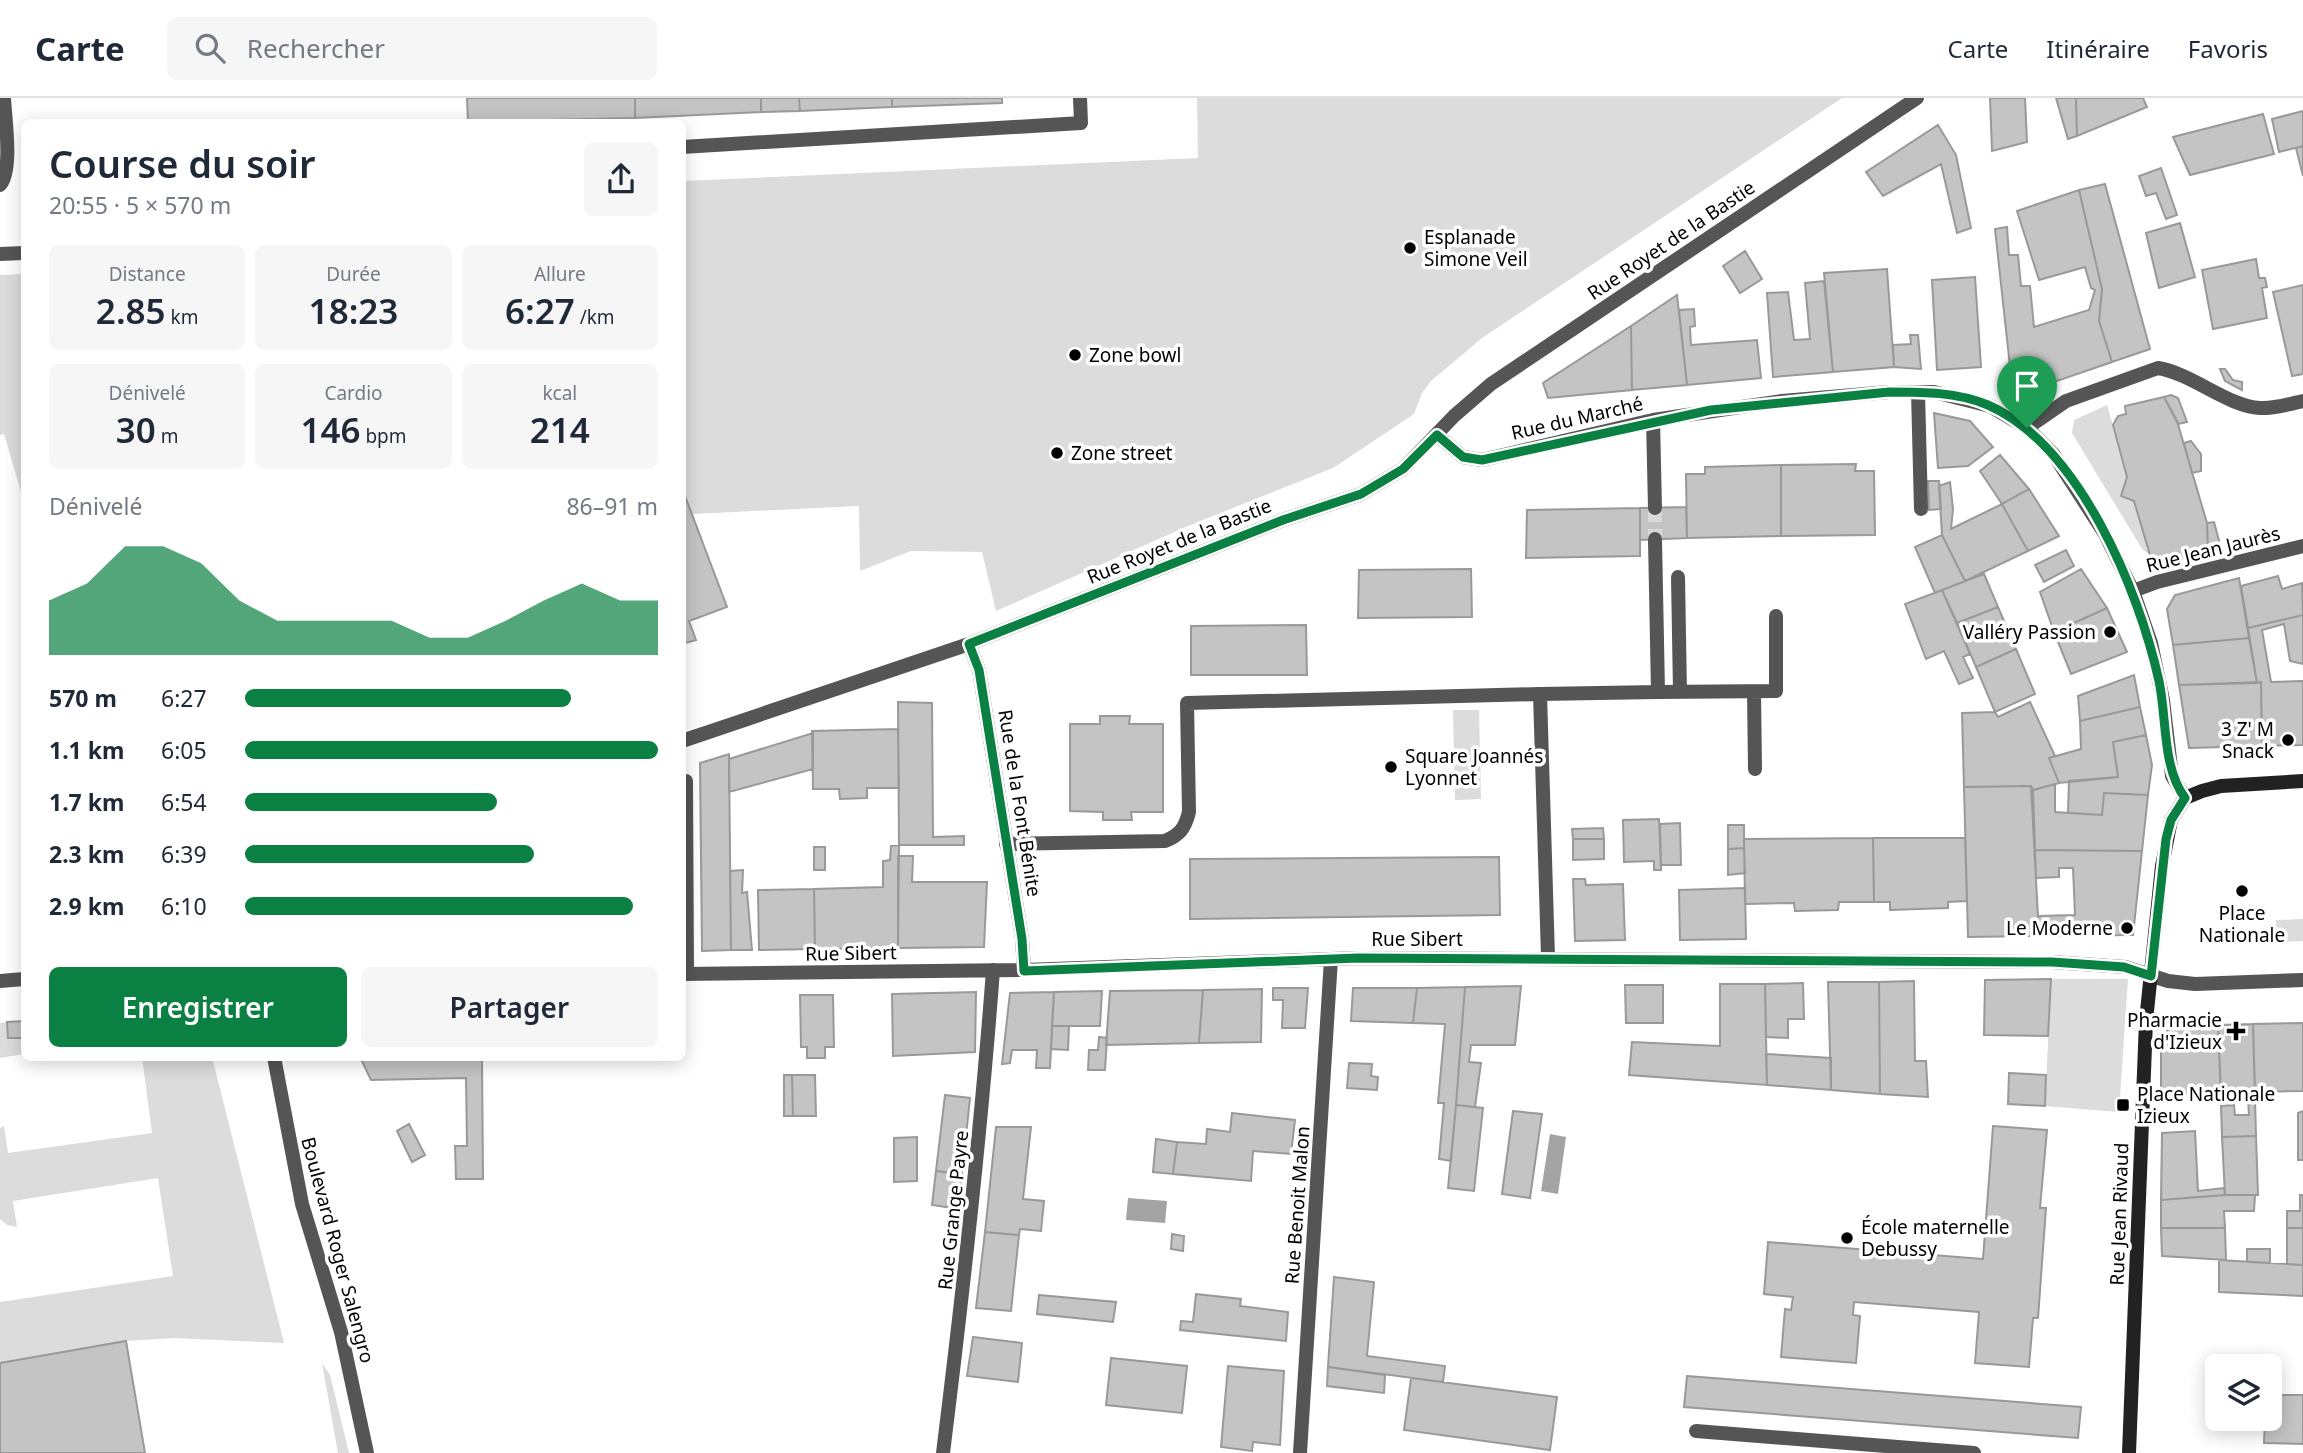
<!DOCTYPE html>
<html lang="fr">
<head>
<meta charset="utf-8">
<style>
	:root { --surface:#fff; --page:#f6f6f7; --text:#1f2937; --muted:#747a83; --line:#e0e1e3; --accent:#0b8043 }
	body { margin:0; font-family:"Noto Sans",sans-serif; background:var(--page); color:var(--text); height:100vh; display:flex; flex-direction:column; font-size:26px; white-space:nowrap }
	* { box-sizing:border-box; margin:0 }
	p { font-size:23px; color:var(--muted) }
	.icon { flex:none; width:38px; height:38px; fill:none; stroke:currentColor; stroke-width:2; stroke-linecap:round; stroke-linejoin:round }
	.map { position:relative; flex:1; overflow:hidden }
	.drawer { position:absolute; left:21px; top:21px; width:665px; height:942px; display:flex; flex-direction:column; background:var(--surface); border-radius:10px; box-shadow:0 4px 18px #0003 }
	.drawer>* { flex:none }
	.buttons { position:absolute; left:2205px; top:1256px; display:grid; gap:14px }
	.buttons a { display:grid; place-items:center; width:77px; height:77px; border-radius:10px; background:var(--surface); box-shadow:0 4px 18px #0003; font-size:35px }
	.pin { position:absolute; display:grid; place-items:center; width:60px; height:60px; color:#fff; margin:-72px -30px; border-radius:50% 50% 50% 0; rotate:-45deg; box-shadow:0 0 7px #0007 }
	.pin .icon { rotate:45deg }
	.round { display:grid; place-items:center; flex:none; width:74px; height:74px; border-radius:10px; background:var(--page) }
	.headline { display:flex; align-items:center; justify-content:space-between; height:119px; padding:0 28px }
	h1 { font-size:38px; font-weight:600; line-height:52px }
	.stats { display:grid; grid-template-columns:repeat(3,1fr); gap:10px; height:119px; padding:7px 28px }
	.stats div { display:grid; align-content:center; border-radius:10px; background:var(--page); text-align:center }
	.stats b { font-size:35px; font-weight:600 }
	.stats small { font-size:19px; font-weight:400 }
	.stats p { font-size:19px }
	.chart { height:196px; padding:14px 28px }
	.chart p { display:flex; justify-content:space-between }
	.chart svg { width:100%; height:126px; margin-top:7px; fill:var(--accent); opacity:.7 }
	.button { display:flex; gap:14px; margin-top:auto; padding:14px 28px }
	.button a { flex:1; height:80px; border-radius:10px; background:var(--accent); color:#fff; font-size:28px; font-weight:600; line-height:80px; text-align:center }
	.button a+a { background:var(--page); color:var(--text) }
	ul { padding:0 28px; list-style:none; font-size:23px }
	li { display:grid; grid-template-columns:112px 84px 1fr; align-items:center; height:52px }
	li i { height:18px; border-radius:9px; background:var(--accent) }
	header { display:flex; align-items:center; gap:42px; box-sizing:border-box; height:98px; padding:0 35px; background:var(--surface); border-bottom:2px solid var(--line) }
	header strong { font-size:33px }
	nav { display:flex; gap:38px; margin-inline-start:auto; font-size:24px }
	.search { width:490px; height:63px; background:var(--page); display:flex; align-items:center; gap:18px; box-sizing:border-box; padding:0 24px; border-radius:10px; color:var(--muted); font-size:26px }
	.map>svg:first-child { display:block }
	.green { fill:#dcdcdc }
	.water { fill:#a3a3a3 }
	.building { fill:#c4c4c4; stroke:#999; stroke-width:2 }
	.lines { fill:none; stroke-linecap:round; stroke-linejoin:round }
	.minor-tunnel { stroke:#d9d9d9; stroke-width:14; stroke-dasharray:14 7; stroke-linecap:butt }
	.service { stroke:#555; stroke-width:14 }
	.minor { stroke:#555; stroke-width:14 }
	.tertiary { stroke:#555; stroke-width:14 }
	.secondary { stroke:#222; stroke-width:14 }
	.route-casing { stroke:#fff; stroke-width:14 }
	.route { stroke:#0b8043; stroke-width:9 }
	.poi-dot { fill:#000; stroke:#fff; stroke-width:2.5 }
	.labels { text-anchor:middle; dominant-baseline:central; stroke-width:7; stroke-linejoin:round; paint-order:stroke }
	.poi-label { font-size:19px; fill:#000; stroke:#fff; text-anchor:start }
	.street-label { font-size:19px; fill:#000; stroke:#fff }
</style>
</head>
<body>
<header>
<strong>Carte</strong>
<div class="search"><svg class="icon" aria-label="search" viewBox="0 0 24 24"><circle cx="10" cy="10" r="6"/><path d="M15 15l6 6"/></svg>Rechercher</div>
<nav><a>Carte</a><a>Itinéraire</a><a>Favoris</a></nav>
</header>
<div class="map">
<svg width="2303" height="1355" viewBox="0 0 2303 1355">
	<rect width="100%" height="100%" fill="#fff"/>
	<path class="green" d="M1197 0H1842L1482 240 1431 283 1422 295 1414 316 1333 370 1188 428 996 513 982 454 911 453 860 473 859 408 692 416 682 390 683 83 1198 60Z
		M24 176V404L4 336 0 337V177Z
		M2107 307 2150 457 2142 451 2072 335 2074 322Z
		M1453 612H1479L1481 701 1455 702Z
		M2303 821V843L2277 844 2276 822Z
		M2051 881H2128L2119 1014 2045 1008Z
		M7 924 8 940H24V956L0 960V925Z
		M142 959H212L284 1245 174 1240 126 1243 0 1265V1204L173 1178 158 1080 13 1103 17 1129 7 1127 0 1121V1030L4 1028 8 1055 152 1035Z
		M322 1265 330 1277 349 1355H338Z"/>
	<path class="water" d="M1550 1036 1566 1039 1558 1096 1541 1093Z
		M1128 1100 1167 1103 1165 1125 1126 1122Z"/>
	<path class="building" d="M467 0H635V20L468 24Z
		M635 0H761V14L635 20Z
		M761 0H799L800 13 761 14Z
		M799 0H892V9L800 13Z
		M892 0H1002V5L892 9Z
		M1990 0H2025L2027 44 1992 53Z
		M2056 0H2076L2077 38 2068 41Z
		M2076 0H2143L2147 9 2077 38Z
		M2303 13V48L2279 54 2272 21Z
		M2263 16 2274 56 2190 77 2173 39Z
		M1938 27 1956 57 1971 130 1957 135 1941 66 1883 98 1866 74Z
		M2303 48V78L2296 50Z
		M2161 70 2177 117 2166 121 2156 95 2146 98 2139 78Z
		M2105 86 2150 251 2112 264 2099 223 2102 191 2079 92Z
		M2079 92 2102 191 2099 223 2112 264 2022 295 2012 287 1995 131 2007 129 2009 157H2018L2021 188H2030L2034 229 2089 212 2095 192 2091 190 2085 169 2039 182 2017 113Z
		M2180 125 2195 179 2159 190 2146 135Z
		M1745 153 1762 181 1740 195 1723 168Z
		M2256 161 2259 180H2265L2267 189 2262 190 2267 220 2213 231 2202 172Z
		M1887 171 1894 269 1833 274 1824 175Z
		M1975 179 1981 269 1937 272 1932 182Z
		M1824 183 1833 274 1773 279 1767 195 1788 194 1794 242 1810 241 1805 185Z
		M2303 187V276L2292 278 2273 194Z
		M1677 197 1687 287 1632 292 1631 228Z
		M1694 211 1695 228 1690 229 1691 247 1757 242 1761 280 1687 287 1679 212Z
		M1631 228 1632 292 1548 300 1543 285Z
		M1910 237H1918L1921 271 1894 269 1893 247 1911 246Z
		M2220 271H2225L2233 282 2242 284V292L2225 283Z
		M2171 297 2178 300 2187 324 2178 326 2164 299Z
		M2164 299 2177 323 2207 425 2208 453 2169 465 2168 460 2159 462 2150 457 2134 403 2121 398 2127 379 2113 327 2118 318 2126 316 2125 308Z
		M1934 315 1970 323 1993 349 1968 368 1938 370Z
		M2191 343 2201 356V373L2192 375 2184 345Z
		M2000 357 2029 391 2002 406 1980 373Z
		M1856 366 1855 373H1874L1875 437 1781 438V367Z
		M1781 367V438L1687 440 1686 376H1705V369Z
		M1928 383H1939L1941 411 1929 412Z
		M1950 384 1953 411 1951 431 2002 406 2028 453 1965 483 1942 437 1939 388Z
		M682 390 727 509 689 523 696 542 682 546Z
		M2029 391 2059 438 2028 453 2002 406Z
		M1686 409 1687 440 1640 442V410Z
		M1640 410V458L1526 460 1527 412Z
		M2214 424 2221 450 2208 453 2207 425Z
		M1942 437 1965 483 1935 495 1915 449Z
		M2066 452 2074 468 2044 484 2035 467Z
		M1471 471 1472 519 1358 520 1359 472Z
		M2081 471 2107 510 2054 534 2040 494Z
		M1984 476 1998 509 1957 525 1942 492Z
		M2278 478 2282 491 2302 485 2303 517 2248 530 2241 488Z
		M2239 480 2249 540 2173 547 2167 511 2175 497Z
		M1942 492 1970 556 1963 559 1973 580 1959 586 1944 553 1926 561 1905 506Z
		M1998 509 2016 551 1976 569 1957 525Z
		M2107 510 2127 554 2071 576 2054 534Z
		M2303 517V566L2290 563 2284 526 2262 532 2271 584 2303 583V647L2262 648 2261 584 2257 585 2248 530Z
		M1306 527 1307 577H1191V528Z
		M2249 540 2257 585 2179 587 2173 547Z
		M2016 551 2035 596 1995 614 1976 569Z
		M2134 577 2140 609 2080 623 2078 598Z
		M2261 584 2262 648 2189 650 2179 587Z
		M898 604 932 605 933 739 964 738V747H899Z
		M2030 604 2055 658 2049 660 2059 685 2033 692 2031 688 1964 689 1962 615 1995 614 1998 619Z
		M2140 609 2146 637 2113 644 2118 679 2059 685 2049 660 2081 651 2080 623Z
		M1100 618H1130L1129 626H1163V714H1131L1132 722H1103V714L1070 713V626H1100Z
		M898 631 899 690H867V700L840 701 839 691H813L812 633Z
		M813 635V671L729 694V661Z
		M2146 637 2152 667 2148 697 2104 695 2102 717 2068 715 2069 683 2118 679 2113 644Z
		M729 656 731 852 702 853 700 665Z
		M2055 686V714L2102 717 2104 695 2148 697 2142 753 2035 752 2033 692Z
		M2031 688 2039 838 1968 839 1964 689Z
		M1659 721 1661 772H1654V763L1624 764 1623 722Z
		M1680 725 1681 767H1661L1660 726Z
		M1728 727H1744V750L1728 751Z
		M1603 730 1604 741H1573L1572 731Z
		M1873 740H1965L1967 803 1948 804V810L1890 812V804H1874Z
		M1873 740 1874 804H1839L1838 812 1795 813 1794 805 1745 806 1744 741Z
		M1573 741H1604V761L1573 762Z
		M899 747 898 850 815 851 814 791 883 789V763L890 762 891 748Z
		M814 749H825V772H814Z
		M1744 750 1745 775 1728 777V751Z
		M2035 752 2142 753 2133 837 2039 838 2038 818 2075 817 2073 770H2059V779L2036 780Z
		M898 758H913L912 784H987L984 849 898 850Z
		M1499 759 1500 817 1190 821V761Z
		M743 772 742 795 747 794 752 852H731L730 773Z
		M1573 781H1585L1586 787 1623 786 1625 842 1575 843Z
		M1745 790 1746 841 1680 842 1679 792Z
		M814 791 815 851 759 852 758 792Z
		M2051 881 2048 938 1984 937 1985 882Z
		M1914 883 1915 963H1926L1928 999 1880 996 1879 884Z
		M1828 884H1879L1880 996 1831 992Z
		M1803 885 1804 921H1788V940L1766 939 1765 886Z
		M1720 886H1765L1767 987 1629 977 1632 944 1720 948Z
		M1625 887H1663V925H1626Z
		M1521 888 1515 947H1471L1469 964 1481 965 1475 1009 1456 1007 1465 889Z
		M1465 889 1456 1007 1451 1063 1439 1061 1444 1005H1438L1445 926 1413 925 1417 890Z
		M1273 890H1308L1305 930H1282L1283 902H1273Z
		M1353 890H1417L1413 925 1351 923Z
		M1262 891 1261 944 1199 945 1203 892Z
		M1203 892 1199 945 1106 947 1110 893Z
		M1102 893 1100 928H1052L1054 894Z
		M976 894 975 954 893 958 892 896Z
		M1054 894 1050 970H1036L1037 952H1012L1010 965 1002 966 1010 895Z
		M800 897H833L834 949H825V960H807V949H801Z
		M24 923V940H8L7 924Z
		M2303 925V993L2255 994 2253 926Z
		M2253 926 2256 1038 2222 1039 2221 1008 2234 1007 2235 1017H2249L2248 1002H2234V995H2221L2218 927Z
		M2218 927 2221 1002H2214V995L2161 996V938L2173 928Z
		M1052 928H1069L1068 952 1051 951Z
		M1099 939 1107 940 1105 972H1088L1089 952H1098Z
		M1766 956 1831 960V992L1767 987Z
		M360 959H482L483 1081H456L455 1048H467L466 980 371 982Z
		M1349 965 1372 966 1371 978 1378 979 1377 992 1347 990Z
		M2009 975 2046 977 2045 1008 2008 1006Z
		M784 977H792L793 1018H784Z
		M792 977H815L816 1018H793Z
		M945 997 970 1000 962 1076 936 1073Z
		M1456 1007 1483 1010 1474 1093 1448 1090Z
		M1513 1013 1542 1016 1530 1100 1502 1096Z
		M2303 1013V1062H2298V1015Z
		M1232 1015 1295 1022 1291 1056 1253 1053 1251 1083 1173 1076 1177 1044 1206 1046 1207 1031 1230 1034Z
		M409 1026 425 1057 412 1064 397 1033Z
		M1993 1028 2047 1032 2040 1110H2046L2038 1220H2033L2029 1269 1975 1265 1979 1214 1854 1204 1853 1217 1860 1218 1856 1265 1781 1259 1785 1211 1791 1212 1793 1199 1764 1196 1768 1144 1983 1161Z
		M996 1029H1031L1023 1101 1044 1103 1041 1133 1020 1131 1019 1137 985 1134Z
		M2195 1033 2198 1093 2224 1090 2225 1097 2161 1102 2162 1035Z
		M2256 1038 2258 1097H2225L2222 1039Z
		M917 1039V1083L894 1084V1040Z
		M1156 1041 1177 1044 1173 1076 1153 1074Z
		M936 1073 962 1076 959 1111 932 1107Z
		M2225 1097H2255L2254 1113H2224L2225 1130H2161V1102Z
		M2300 1097H2303V1130H2287V1113H2300Z
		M2161 1130H2225L2226 1162 2162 1158Z
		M2287 1130H2303V1167L2287 1166Z
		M985 1134 1019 1137 1011 1213 976 1210Z
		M1172 1136 1184 1138 1183 1153 1171 1151Z
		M2247 1151H2270V1165L2247 1164Z
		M2219 1162 2303 1167V1198L2219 1194Z
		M1334 1179 1374 1184 1367 1258 1445 1268 1443 1284 1328 1269Z
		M1196 1196 1241 1201 1240 1208 1288 1214 1286 1243 1180 1232 1181 1223 1193 1224Z
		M1039 1197 1116 1204 1113 1224 1037 1216Z
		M973 1239 1022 1245 1018 1284 967 1278Z
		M126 1243 145 1355H0V1265Z
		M1111 1260 1187 1268 1182 1315 1106 1307Z
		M1228 1268 1284 1273 1280 1347 1253 1344 1252 1353 1221 1349Z
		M1328 1269 1385 1277 1384 1295 1327 1288Z
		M1687 1278 2081 1309 2078 1340 1684 1309Z
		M1411 1280 1557 1299 1550 1352 1404 1332Z
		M2270 1297H2303V1346L2264 1345 2265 1321H2270Z"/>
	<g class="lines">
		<path class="minor-tunnel" d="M1655 410V441"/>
		<path class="service" d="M682 49 1081 25 1080 0
			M0 87C13 72 5 21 4 0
			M0 156 24 155
			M1918 294 1921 411
			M1678 479 1680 594
			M1658 594 1776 593V518
			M1754 594 1755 671
			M686 683 687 876
			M1006 746 1165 743C1180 737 1185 730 1189 714L1187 605 1540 596
			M1696 1333 1974 1355"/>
		<path class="minor" d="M1653 322 1655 410
			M2027 330 2066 303 2158 270C2193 276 2227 308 2260 310 2274 311 2289 306 2303 303
			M1437 337 1463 359 1482 362 1653 322 1782 303 1889 294H1934L1990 308 2027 330 2054 357 2105 436 2133 493 2151 545 2163 602 2172 678 2185 700
			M2133 493 2157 484 2303 448
			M969 546 979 572 1022 841 1024 872
			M1548 859 1540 596 1658 594 1655 441
			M682 876 1024 872 1358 860 2052 864 2125 869 2168 883 2195 886 2303 882
			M943 1355C963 1194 981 1034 993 872
			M1300 1355 1331 861"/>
		<path class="tertiary" d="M682 643 969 546 1283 422 1361 396 1403 371 1454 318 1491 286 1917 0
			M0 883 24 881
			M274 959 302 1106 341 1234 367 1355"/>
		<path class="secondary" d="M2129 1355 2146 923 2162 768 2171 722 2185 700 2202 693 2221 688 2303 683"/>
	</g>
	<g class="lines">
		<g class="route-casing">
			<path id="route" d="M1889 294C1924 294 1957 294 1988 307 2079 347 2139 492 2159 583 2167 621 2162 669 2185 700L2171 722 2166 741 2151 878 2124 869 2052 864 1358 860 1024 873 1022 841 979 572 969 546 1283 422 1361 396 1403 371 1437 337 1463 359 1482 362 1711 312Z"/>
		</g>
		<use href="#route" class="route"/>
	</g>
	<g class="poi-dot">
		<circle cx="1410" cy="150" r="7"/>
		<circle cx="1075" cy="257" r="7"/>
		<circle cx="1057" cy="355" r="7"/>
		<circle cx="2110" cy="534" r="7"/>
		<circle cx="2288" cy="642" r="7"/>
		<circle cx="1391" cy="669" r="7"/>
		<circle cx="2242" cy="793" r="7"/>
		<circle cx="2127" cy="830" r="7"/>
		<path d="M2232.5 922.5h7v7h7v7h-7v7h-7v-7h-7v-7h7z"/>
		<rect x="2116" y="1000" width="14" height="14" rx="3.5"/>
		<circle cx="1847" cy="1140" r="7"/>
	</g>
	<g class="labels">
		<g class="poi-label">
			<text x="1424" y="139">Esplanade<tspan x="1424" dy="22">Simone Veil</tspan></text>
			<text x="1089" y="257">Zone bowl</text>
			<text x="1071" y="355">Zone street</text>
			<text x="2096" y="534" text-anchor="end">Valléry Passion</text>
			<text x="2274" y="631" text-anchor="end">3 Z' M<tspan x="2274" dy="22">Snack</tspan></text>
			<text x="1405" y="658">Square Joannés<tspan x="1405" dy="22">Lyonnet</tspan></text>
			<text x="2242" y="815" text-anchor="middle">Place<tspan x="2242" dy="22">Nationale</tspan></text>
			<text x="2113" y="830" text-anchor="end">Le Moderne</text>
			<text x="2222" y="922" text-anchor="end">Pharmacie<tspan x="2222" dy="22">d'Izieux</tspan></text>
			<text x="2137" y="996">Place Nationale<tspan x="2137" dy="22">Izieux</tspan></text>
			<text x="1861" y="1129">École maternelle<tspan x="1861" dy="22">Debussy</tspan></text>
		</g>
		<g class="street-label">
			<text transform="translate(1671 142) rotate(-34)">Rue Royet de la Bastie</text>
			<text transform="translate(1577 320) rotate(-13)">Rue du Marché</text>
			<text transform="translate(1179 443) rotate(-22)">Rue Royet de la Bastie</text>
			<text transform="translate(2213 451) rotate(-14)">Rue Jean Jaurès</text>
			<text transform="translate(1020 705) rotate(81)">Rue de la Font Bénite</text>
			<text x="1417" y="841">Rue Sibert</text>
			<text transform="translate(851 855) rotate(-1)">Rue Sibert</text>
			<text transform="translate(1297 1107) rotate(-86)">Rue Benoit Malon</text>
			<text transform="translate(953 1112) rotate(-84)">Rue Grange Payre</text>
			<text transform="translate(2119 1116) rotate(-88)">Rue Jean Rivaud</text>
			<text transform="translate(338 1152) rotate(75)">Boulevard Roger Salengro</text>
		</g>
	</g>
</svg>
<div class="buttons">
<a><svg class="icon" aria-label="layers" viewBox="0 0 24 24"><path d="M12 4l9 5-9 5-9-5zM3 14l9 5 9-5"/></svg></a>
</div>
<div class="pin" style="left:2027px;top:330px;background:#1e9e55"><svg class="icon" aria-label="arrive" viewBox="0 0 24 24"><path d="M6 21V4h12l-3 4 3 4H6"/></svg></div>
<section class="drawer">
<div class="headline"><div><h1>Course du soir</h1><p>20:55 · 5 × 570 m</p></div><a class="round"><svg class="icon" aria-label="share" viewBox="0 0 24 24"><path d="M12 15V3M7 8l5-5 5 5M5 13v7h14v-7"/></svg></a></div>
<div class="stats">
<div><p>Distance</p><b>2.85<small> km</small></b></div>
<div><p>Durée</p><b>18:23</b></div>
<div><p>Allure</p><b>6:27<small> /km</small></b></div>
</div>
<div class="stats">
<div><p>Dénivelé</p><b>30<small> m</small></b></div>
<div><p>Cardio</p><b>146<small> bpm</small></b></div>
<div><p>kcal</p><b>214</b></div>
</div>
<div class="chart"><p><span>Dénivelé</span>86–91 m</p>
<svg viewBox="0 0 160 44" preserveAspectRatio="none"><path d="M0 44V25L10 19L20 6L30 6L40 12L50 25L60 32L70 32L80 32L90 32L100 38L110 38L120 32L130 25L140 19L150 25L160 25V44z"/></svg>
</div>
<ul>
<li><b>570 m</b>6:27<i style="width:79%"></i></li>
<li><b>1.1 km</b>6:05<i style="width:100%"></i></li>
<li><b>1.7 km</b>6:54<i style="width:61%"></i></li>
<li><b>2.3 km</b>6:39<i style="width:70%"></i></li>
<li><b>2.9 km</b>6:10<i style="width:94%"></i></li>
</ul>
<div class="button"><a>Enregistrer</a><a>Partager</a></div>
</section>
</div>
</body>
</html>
